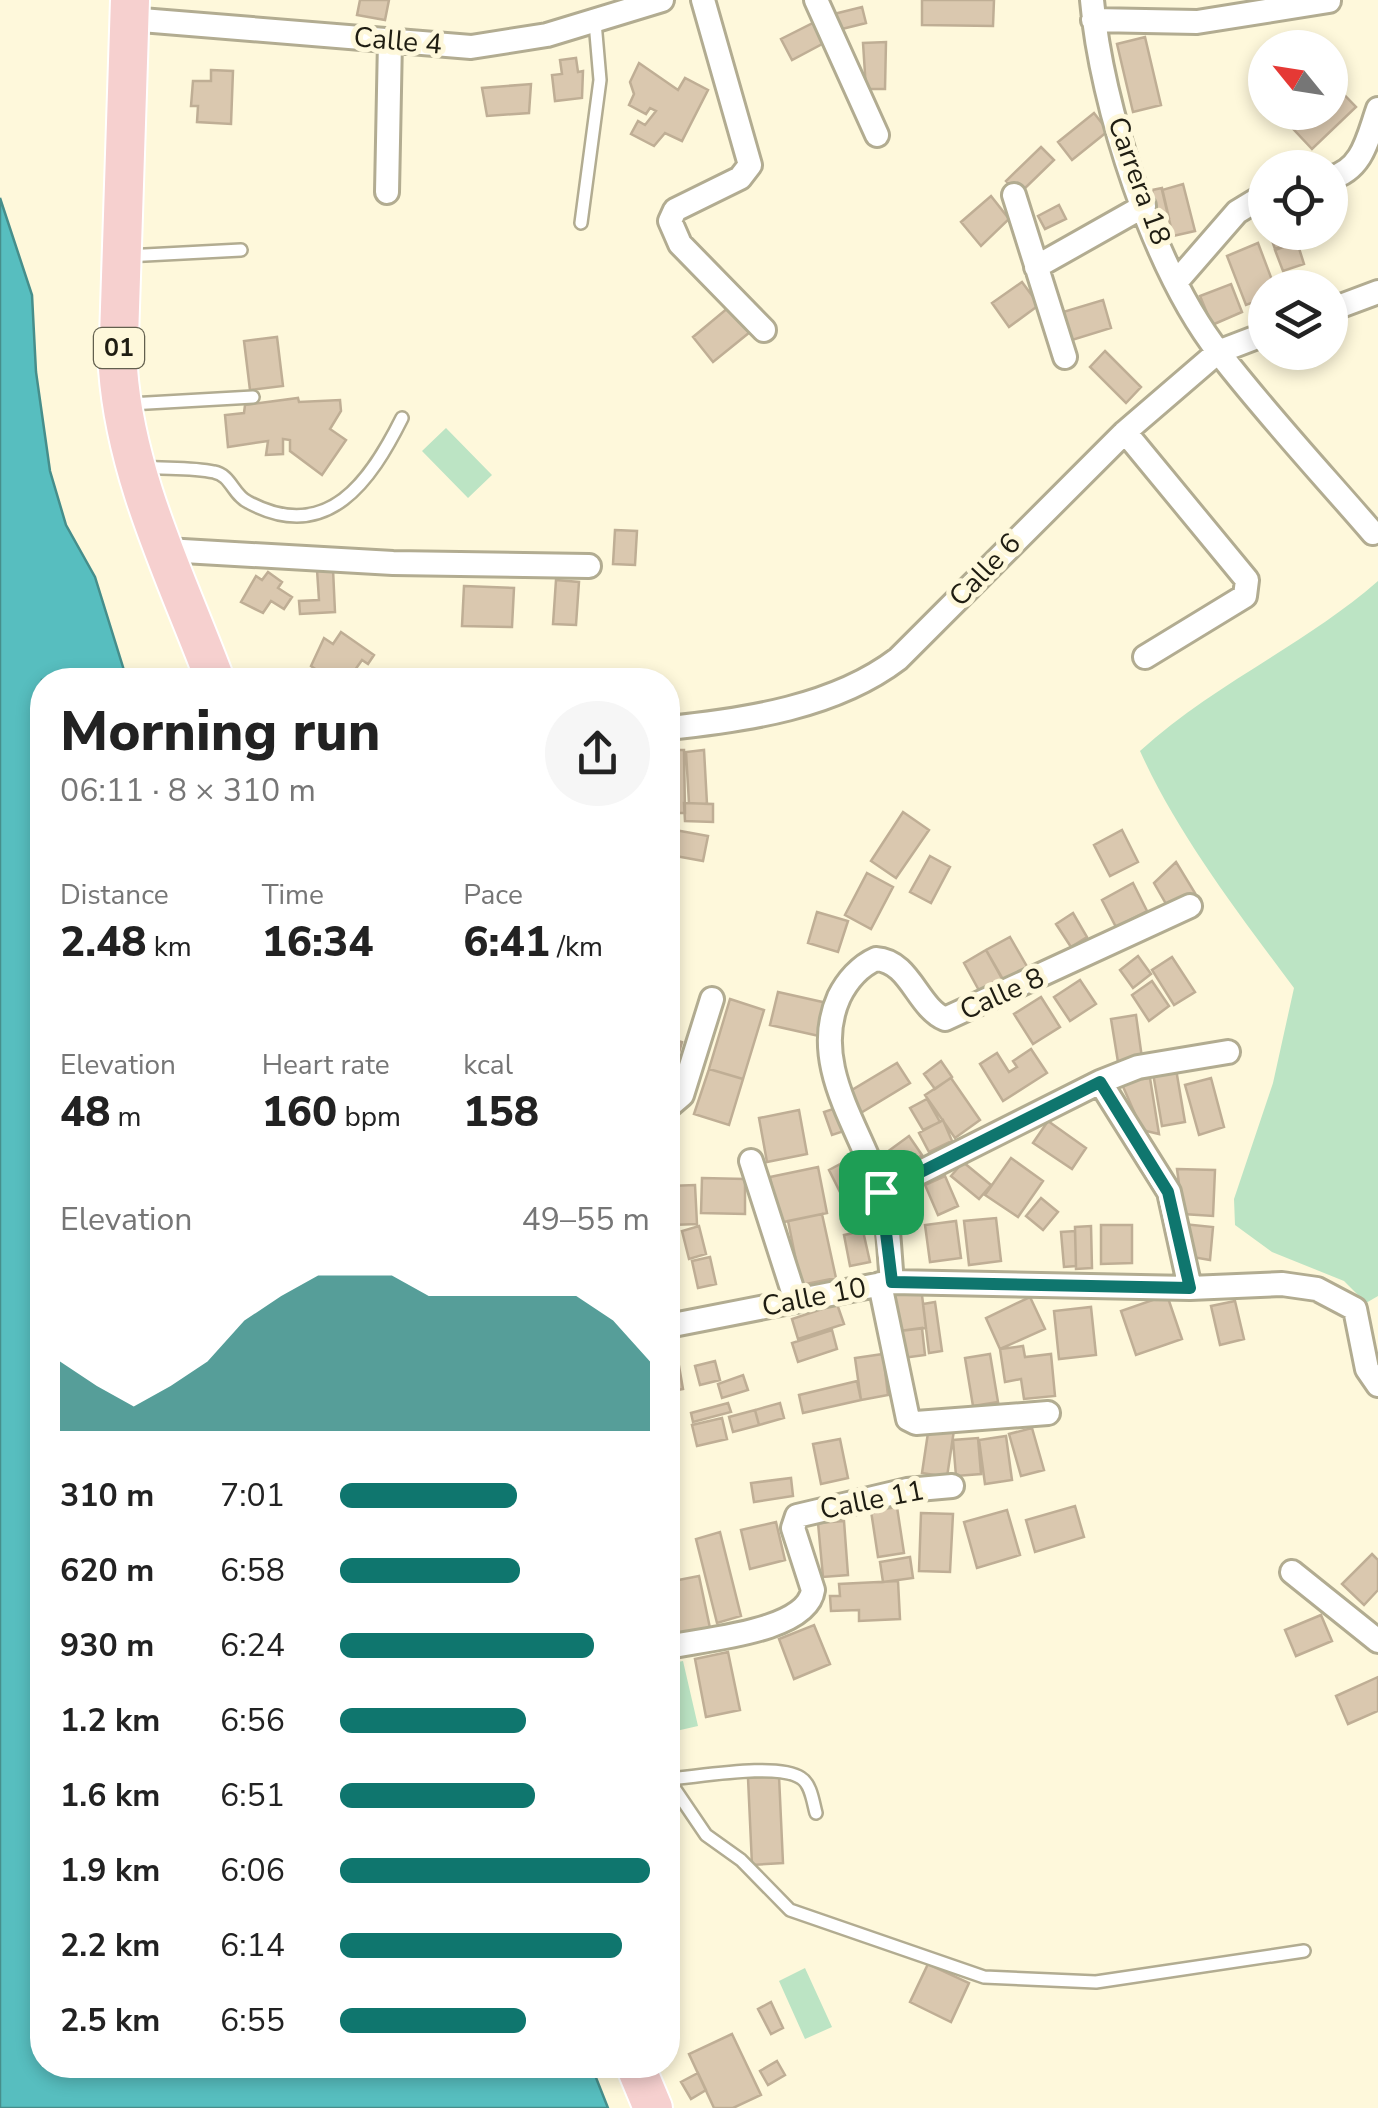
<!DOCTYPE html>
<html lang="en">
<head>
<meta charset="utf-8">
<style>
	:root { --surface:#fff; --page:#f6f6f6; --text:#222; --muted:#767676; --accent:#0f766e }
	body { margin:0; font-family:"Nunito Sans",sans-serif; background:var(--page); color:var(--text); height:100vh; display:flex; flex-direction:column; font-size:38px; white-space:nowrap }
	* { box-sizing:border-box; margin:0 }
	p { font-size:32px; color:var(--muted) }
	.icon { flex:none; width:55px; height:55px; fill:none; stroke:currentColor; stroke-width:2; stroke-linecap:round; stroke-linejoin:round }
	.map { position:relative; flex:1; overflow:hidden }
	.panel { position:absolute; left:30px; top:668px; width:650px; height:1410px; display:flex; flex-direction:column; background:var(--surface); border-radius:40px; box-shadow:0 5px 15px #0003 }
	.panel>* { flex:none }
	.needle { width:65px; rotate:300deg }
	.tools { position:absolute; left:1248px; top:30px; display:grid; gap:20px }
	.tools a { display:grid; place-items:center; width:100px; height:100px; border-radius:50%; background:var(--surface); box-shadow:0 5px 15px #0003; font-size:50px }
	.pin { position:absolute; display:grid; place-items:center; width:85px; height:85px; color:#fff; margin:-42px; border-radius:20px; box-shadow:0 5px 15px #0006 }
	.round { display:grid; place-items:center; flex:none; width:105px; height:105px; border-radius:52px; background:var(--page) }
	.head { display:flex; align-items:center; justify-content:space-between; height:170px; padding:0 30px }
	h1 { font-size:55px; font-weight:800; line-height:75px }
	.figures { display:grid; grid-template-columns:repeat(3,1fr); gap:15px; height:170px; padding:10px 30px }
	.figures div { display:grid; align-content:center }
	.figures b { font-size:42px; font-weight:800 }
	.figures small { font-size:28px; font-weight:400 }
	.figures p { font-size:28px }
	.chart { height:280px; padding:20px 30px }
	.chart p { display:flex; justify-content:space-between }
	.chart svg { width:100%; height:180px; margin-top:10px; fill:var(--accent); opacity:.7 }
	ul { padding:0 30px; list-style:none; font-size:32px }
	li { display:grid; grid-template-columns:160px 120px 1fr; align-items:center; height:75px }
	li i { height:25px; border-radius:12px; background:var(--accent) }
	.map>svg:first-child { display:block }
	.green { fill:#bce4c4 }
	.water { fill:#57bebf; stroke:#468e8b; stroke-width:2.5 }
	.building { fill:#dac8af; stroke:#bfae95; stroke-width:2.5 }
	.lines { fill:none; stroke-linecap:round; stroke-linejoin:round }
	.service-casing { stroke:#b2ac91; stroke-width:16 }
	.minor-casing { stroke:#b2ac91; stroke-width:28 }
	.trunk-casing { stroke:#fff; stroke-width:42 }
	.service { stroke:#fff; stroke-width:11 }
	.minor { stroke:#fff; stroke-width:22 }
	.trunk { stroke:#f6d0cf; stroke-width:38 }
	.route-casing { stroke:#fff; stroke-width:20 }
	.route { stroke:#0f766e; stroke-width:12 }
	.labels { text-anchor:middle; dominant-baseline:central; stroke-width:10; stroke-linejoin:round; paint-order:stroke }
	.shield { fill:#fef8db; stroke:#625f4e; stroke-width:2.5 }
	.shield-label { font-size:25px; font-weight:bold; fill:#1f1d12 }
	.street-label { font-size:28px; fill:#1f1d12; stroke:#fef8db }
</style>
</head>
<body>
<div class="map">
<svg width="1378" height="2108" viewBox="0 0 1378 2108">
	<rect width="100%" height="100%" fill="#fef8db"/>
	<path class="green" d="M446 428 492 475 468 498 422 451Z
		M1378 581V1296L1366 1303 1344 1281 1272 1252 1235 1225 1234 1199 1273 1083 1294 988C1239 914 1178 835 1140 751 1212 685 1305 645 1378 581Z
		M683 1661 698 1726 676 1731 668 1697V1664Z
		M805 1968 832 2027 805 2039 779 1981Z"/>
	<path class="water" d="M0 198 32 295 36 372 50 471 66 525 95 577 127 680H42V2065H591L608 2108H0Z"/>
	<path class="building" d="M360 0H389L385 20 357 15Z
		M922 0H994L993 26 922 25Z
		M862 7 866 23 834 31 830 15Z
		M813 23 824 43 792 60 781 39Z
		M1145 37 1161 105 1133 112 1117 44Z
		M886 42 885 89H866L863 43Z
		M576 58 578 72 583 71 582 98 555 101 552 75 562 74 560 60Z
		M639 63 678 90 685 78 708 90 682 141 665 133 654 146 631 134 638 121 645 125 656 111 650 108 646 114 629 105 634 94 630 82Z
		M211 70 233 71 231 124 197 122 198 106H191L193 81H211Z
		M1330 80 1356 107 1312 149 1282 117 1287 112H1330Z
		M531 84 529 113 487 116 482 88Z
		M1094 113 1108 131 1072 160 1058 142Z
		M1041 147 1054 160 1019 194 1006 181Z
		M1183 184 1195 231 1173 236 1162 190Z
		M1162 188 1169 218 1159 220 1152 190Z
		M991 196 1009 219 981 246 961 222Z
		M1059 205 1066 219 1045 229 1038 216Z
		M1269 232H1317L1275 249Z
		M1297 242 1304 264 1283 271 1275 250Z
		M1258 243 1275 288H1265V298L1246 305 1227 256Z
		M1022 282 1039 305 1009 327 992 303Z
		M1231 284 1242 312 1212 325 1200 296Z
		M1103 300 1111 328 1072 340 1063 312Z
		M729 307 750 332 713 362 693 337Z
		M277 337 283 386 250 390 244 341Z
		M1105 351 1141 387 1126 403 1090 367Z
		M298 398 299 402 340 400 341 411 330 429 346 440 322 475 290 451V440L283 439V454L266 455 268 441 228 447 225 415 244 413 245 405Z
		M615 530 637 531 635 565 613 564Z
		M333 569 335 612 300 614 299 601 319 600 317 570Z
		M268 572 282 582 278 588 292 597 284 609 271 601 263 613 241 602 256 576 262 580Z
		M556 580 579 582 576 625 553 624Z
		M464 586 514 588 512 627 462 626Z
		M341 632 374 655 368 664 362 660 348 680H331L311 666 324 638 333 644Z
		M668 750H684L685 813H668Z
		M704 750 707 804 689 803 686 752Z
		M684 803 713 804V822L685 821Z
		M903 812 929 830 896 878 871 861Z
		M675 830 708 836 703 861 670 855Z
		M1122 830 1138 862 1110 876 1094 845Z
		M930 856 950 867 931 903 910 892Z
		M1176 862 1195 893 1169 909 1154 883Z
		M867 873 893 887 871 929 845 915Z
		M1133 883 1147 911 1116 927 1102 900Z
		M817 912 848 921 838 952 808 943Z
		M1073 913 1087 937 1071 947 1056 924Z
		M1010 937 1029 970 1005 984 986 950Z
		M986 950 1004 981 981 994 964 963Z
		M1138 956 1151 974 1133 988 1120 970Z
		M1172 957 1195 992 1174 1005 1152 970Z
		M1080 980 1096 1004 1070 1021 1054 997Z
		M1152 981 1169 1006 1149 1021 1132 995Z
		M778 992 827 1003 819 1036 770 1025Z
		M1041 997 1060 1027 1033 1044 1014 1014Z
		M730 999 764 1010 743 1079 709 1069Z
		M1136 1015 1142 1058 1118 1062 1111 1019Z
		M668 1038 682 1042 668 1091Z
		M1031 1049 1047 1073 1003 1101 980 1064 997 1053 1009 1072 1017 1067 1013 1061Z
		M941 1061 952 1077 935 1089 924 1074Z
		M897 1063 910 1083 859 1114 847 1093Z
		M709 1069 743 1079 729 1125 694 1114Z
		M1176 1069 1185 1122 1162 1126 1153 1073Z
		M951 1078 980 1120 955 1138 925 1095Z
		M1150 1078 1159 1134 1142 1130 1121 1082Z
		M1211 1078 1224 1127 1199 1135 1185 1085Z
		M927 1099 940 1122 923 1130 910 1108Z
		M836 1108 844 1131 832 1135 824 1112Z
		M799 1110 807 1154 767 1162 759 1118Z
		M943 1120 952 1141 929 1152 919 1133Z
		M1048 1121 1086 1148 1072 1169 1033 1143Z
		M909 1136 922 1155 897 1174 883 1155Z
		M1011 1158 1043 1181 1018 1217 985 1195Z
		M848 1160 862 1186 842 1196 829 1170Z
		M963 1162 991 1185 979 1199 951 1176Z
		M818 1167 827 1213 779 1223 770 1177Z
		M1177 1169 1215 1170 1213 1216 1183 1214Z
		M945 1176 958 1206 938 1215 925 1185Z
		M702 1178 745 1179V1214L701 1213Z
		M695 1185 697 1224 671 1225 669 1186Z
		M1041 1198 1058 1212 1043 1230 1026 1216Z
		M822 1214 836 1278 801 1285 788 1221Z
		M996 1218 1001 1261 969 1265 964 1221Z
		M956 1221 961 1258 930 1262 925 1225Z
		M1183 1224 1213 1227 1210 1260 1192 1257Z
		M1101 1225H1132V1263L1101 1264Z
		M699 1226 706 1254 689 1259 682 1231Z
		M1091 1226 1092 1268 1076 1269 1075 1227Z
		M863 1231 870 1262 850 1266 844 1235Z
		M1075 1231 1076 1266 1064 1267 1061 1232Z
		M710 1257 716 1284 698 1288 692 1261Z
		M921 1287 926 1328 899 1331 893 1291Z
		M1167 1295 1182 1339 1136 1355 1121 1311Z
		M1030 1297 1045 1329 1000 1349 986 1318Z
		M1235 1301 1244 1339 1220 1345 1211 1306Z
		M935 1302 942 1351 929 1353 923 1304Z
		M837 1304 844 1324 798 1339 792 1319Z
		M1091 1307 1096 1355 1059 1359 1054 1311Z
		M922 1328 925 1355 902 1358 899 1331Z
		M832 1330 837 1349 798 1362 792 1343Z
		M1023 1346 1025 1357 1051 1354 1055 1396 1024 1399 1021 1379 1005 1382 1000 1349Z
		M883 1354 888 1395 861 1400 855 1358Z
		M990 1354 998 1402 973 1406 965 1358Z
		M715 1361 720 1380 700 1385 695 1366Z
		M679 1366 683 1389 672 1391 668 1367Z
		M743 1375 748 1390 722 1398 718 1384Z
		M857 1381 861 1400 803 1413 799 1395Z
		M728 1403 731 1412 693 1422 691 1413Z
		M780 1403 784 1418 759 1425 755 1410Z
		M755 1410 759 1425 733 1432 729 1417Z
		M722 1418 727 1439 697 1446 692 1425Z
		M929 1426 954 1430 947 1477 922 1473Z
		M1032 1428 1044 1470 1021 1476 1009 1434Z
		M1006 1436 1012 1480 985 1484 979 1440Z
		M978 1438 981 1474 956 1476 953 1440Z
		M840 1439 848 1478 821 1484 813 1444Z
		M791 1478 793 1496 754 1502 751 1483Z
		M1075 1506 1084 1537 1035 1552 1026 1520Z
		M897 1507 904 1553 878 1557 871 1511Z
		M1007 1510 1020 1555 977 1568 964 1522Z
		M921 1513 953 1514 950 1572 919 1571Z
		M844 1521 848 1575 823 1577 818 1523Z
		M776 1522 785 1560 750 1569 741 1530Z
		M720 1532 741 1616 717 1623 696 1539Z
		M1372 1554 1378 1560V1590L1364 1605 1342 1584Z
		M910 1557 913 1578 883 1582 880 1562Z
		M699 1576 710 1628 668 1636V1582Z
		M898 1581 900 1619 859 1621V1610L831 1611 830 1596H840L839 1584Z
		M1321 1615 1332 1641 1296 1656 1285 1630Z
		M814 1625 830 1664 794 1679 779 1639Z
		M728 1652 740 1710 706 1717 695 1659Z
		M1378 1677V1711L1348 1724 1336 1696Z
		M779 1776 783 1863 752 1865 748 1778Z
		M928 1964 969 1983 951 2022 910 2002Z
		M771 2002 783 2028 771 2034 758 2009Z
		M732 2034 761 2095 733 2108H714L689 2054Z
		M777 2061 785 2075 768 2085 760 2071Z
		M698 2073 706 2090 691 2099 681 2082Z"/>
	<g class="lines">
		<g class="service-casing">
			<path id="service" d="M581 223 600 80 595 22
				M126 256 241 250
				M130 404 253 397
				M144 467C166 469 192 467 214 472 231 475 233 495 248 502 328 545 371 480 402 418
				M668 1779 706 1835 741 1860 790 1910 984 1977 1096 1982 1304 1951
				M669 1779C698 1777 778 1762 801 1778 811 1784 813 1802 816 1813"/>
		</g>
		<g class="minor-casing">
			<path id="minor" d="M703 0 750 165 740 178 675 210 670 221 680 244 764 330
				M816 0 877 135
				M1092 0C1101 106 1154 270 1220 354 1268 416 1322 474 1373 533
				M129 19 471 47 547 35 662 0
				M1093 20 1197 22 1329 1
				M1330 178C1363 170 1368 137 1378 109
				M387 192 390 40
				M1014 195 1065 357
				M1036 267 1144 206
				M1177 281 1237 212 1265 195
				M1330 310 1378 292
				M1125 432 1247 580 1245 596 1145 657
				M166 550 393 563 589 566
				M668 728C746 720 835 707 898 659L1125 432 1218 352 1265 334
				M1100 1082 1138 1067 1228 1052
				M668 1107 682 1095 712 999
				M751 1161 796 1301
				M881 1192 1100 1082 1169 1192 1190 1288
				M892 1282C889 1252 889 1217 880 1189 860 1127 809 1064 839 997 847 981 860 966 876 959 910 961 917 1007 945 1019L1190 906
				M880 1284 908 1419 916 1423 1048 1413
				M668 1326 892 1282 1190 1288 1282 1284 1317 1289 1355 1309 1367 1369 1378 1385
				M1292 1572 1378 1641
				M668 1647C704 1639 807 1632 813 1590L793 1528 797 1516 907 1490 952 1486"/>
		</g>
		<g class="trunk-casing">
			<path id="trunk" d="M130 0 118 369C126 478 177 579 215 680
				M635 2065 653 2108"/>
		</g>
		<use href="#service" class="service"/>
		<use href="#minor" class="minor"/>
		<use href="#trunk" class="trunk"/>
	</g>
	<g class="lines">
		<g class="route-casing">
			<path id="route" d="M1100 1082 1168 1192 1190 1288 892 1282 881 1192Z"/>
		</g>
		<use href="#route" class="route"/>
	</g>
	<g class="labels">
		<rect class="shield" x="94" y="328" width="50" height="40" rx="8"/>
		<g class="shield-label">
			<text x="119" y="348">01</text>
		</g>
		<g class="street-label">
			<text transform="translate(398 41) rotate(5)">Calle 4</text>
			<text transform="translate(1139 181) rotate(70)">Carrera 18</text>
			<text transform="translate(985 570) rotate(-46)">Calle 6</text>
			<text transform="translate(1002 994) rotate(-24)">Calle 8</text>
			<text transform="translate(814 1297) rotate(-11)">Calle 10</text>
			<text transform="translate(872 1500) rotate(-11)">Calle 11</text>
		</g>
	</g>
</svg>
<div class="tools">
<a><svg class="needle" viewBox="-14 -14 28 28"><path d="M0-13l5 13h-10z" fill="#e53935"/><path d="M0 13l5-13h-10z" fill="#767676"/></svg></a>
<a><svg class="icon" aria-label="locate" viewBox="0 0 24 24"><circle cx="12" cy="12" r="6"/><path d="M12 2v4M12 18v4M2 12h4M18 12h4"/></svg></a>
<a><svg class="icon" aria-label="layers" viewBox="0 0 24 24"><path d="M12 4l9 5-9 5-9-5zM3 14l9 5 9-5"/></svg></a>
</div>
<div class="pin" style="left:881px;top:1192px;background:#1e9e55"><svg class="icon" aria-label="arrive" viewBox="0 0 24 24"><path d="M6 21V4h12l-3 4 3 4H6"/></svg></div>
<section class="panel">
<div class="head"><div><h1>Morning run</h1><p>06:11 · 8 × 310 m</p></div><a class="round"><svg class="icon" aria-label="share" viewBox="0 0 24 24"><path d="M12 15V3M7 8l5-5 5 5M5 13v7h14v-7"/></svg></a></div>
<div class="figures">
<div><p>Distance</p><b>2.48<small> km</small></b></div>
<div><p>Time</p><b>16:34</b></div>
<div><p>Pace</p><b>6:41<small> /km</small></b></div>
</div>
<div class="figures">
<div><p>Elevation</p><b>48<small> m</small></b></div>
<div><p>Heart rate</p><b>160<small> bpm</small></b></div>
<div><p>kcal</p><b>158</b></div>
</div>
<div class="chart"><p><span>Elevation</span>49–55 m</p>
<svg viewBox="0 0 160 44" preserveAspectRatio="none"><path d="M0 44V27L10 33L20 38L30 33L40 27L50 17L60 11L70 6L80 6L90 6L100 11L110 11L120 11L130 11L140 11L150 17L160 27V44z"/></svg>
</div>
<ul>
<li><b>310 m</b>7:01<i style="width:57%"></i></li>
<li><b>620 m</b>6:58<i style="width:58%"></i></li>
<li><b>930 m</b>6:24<i style="width:82%"></i></li>
<li><b>1.2 km</b>6:56<i style="width:60%"></i></li>
<li><b>1.6 km</b>6:51<i style="width:63%"></i></li>
<li><b>1.9 km</b>6:06<i style="width:100%"></i></li>
<li><b>2.2 km</b>6:14<i style="width:91%"></i></li>
<li><b>2.5 km</b>6:55<i style="width:60%"></i></li>
</ul>
</section>
</div>
</body>
</html>
